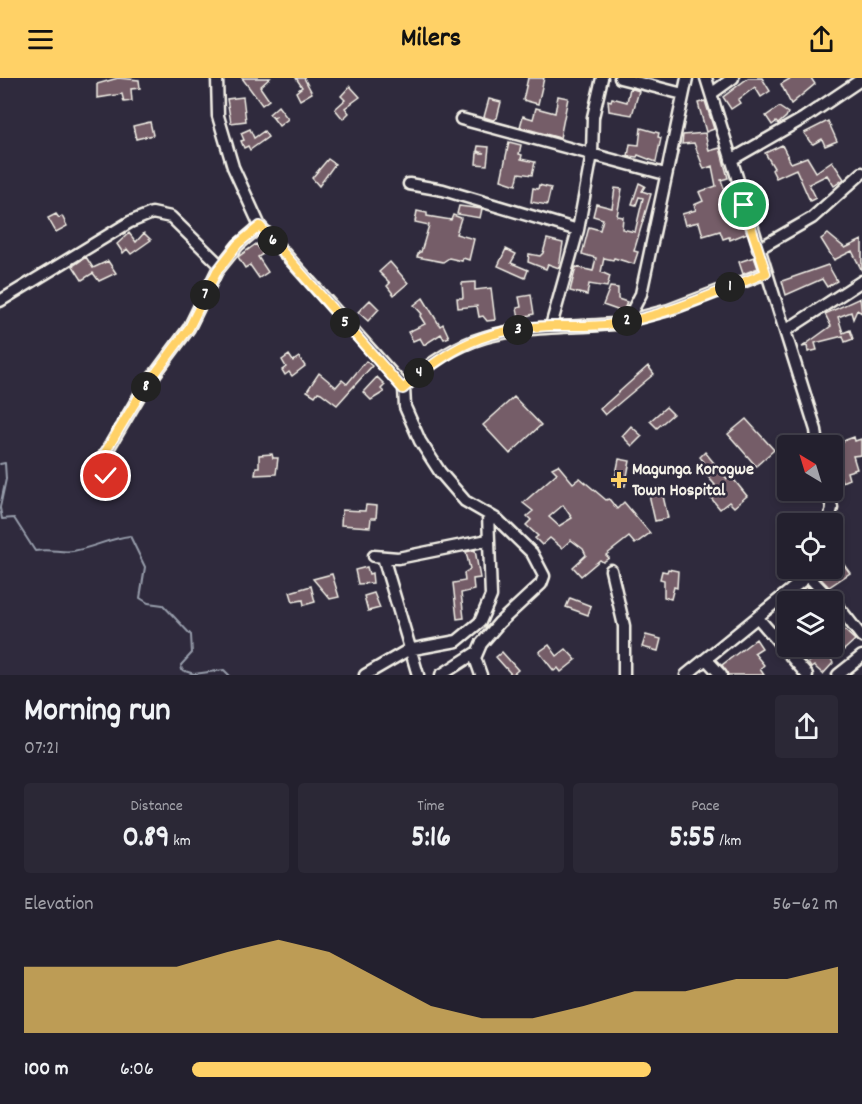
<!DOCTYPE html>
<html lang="en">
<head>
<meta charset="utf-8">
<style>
	:root { --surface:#23202e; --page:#2b2836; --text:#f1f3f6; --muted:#a3a3aa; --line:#403e4a; --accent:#ffd166 }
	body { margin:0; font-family:Dekko,sans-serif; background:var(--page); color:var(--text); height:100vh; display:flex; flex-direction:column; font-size:22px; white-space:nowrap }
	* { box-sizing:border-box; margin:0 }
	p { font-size:20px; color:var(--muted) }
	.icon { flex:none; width:33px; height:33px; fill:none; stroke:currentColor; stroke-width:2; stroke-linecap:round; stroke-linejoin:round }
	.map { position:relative; height:597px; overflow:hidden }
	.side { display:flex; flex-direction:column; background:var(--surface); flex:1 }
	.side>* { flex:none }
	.needle { width:39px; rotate:322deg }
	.controls { position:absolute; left:777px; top:357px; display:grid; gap:12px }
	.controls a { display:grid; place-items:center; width:66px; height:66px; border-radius:6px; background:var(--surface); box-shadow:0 3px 9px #0003,0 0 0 2px var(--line); font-size:30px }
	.pin { position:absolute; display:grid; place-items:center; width:51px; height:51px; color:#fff; margin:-26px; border:3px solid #fff; border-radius:50%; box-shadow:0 2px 6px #0007 }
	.km { position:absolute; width:30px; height:30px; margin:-15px; border-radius:50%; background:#222; color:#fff; font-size:16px; line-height:30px; text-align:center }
	.round { display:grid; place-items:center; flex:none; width:63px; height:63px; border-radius:6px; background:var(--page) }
	.overview { display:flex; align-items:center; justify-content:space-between; height:102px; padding:0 24px }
	h1 { font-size:33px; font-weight:700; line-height:45px }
	.stats { display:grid; grid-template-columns:repeat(3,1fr); gap:9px; height:102px; padding:6px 24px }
	.stats div { display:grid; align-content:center; border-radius:6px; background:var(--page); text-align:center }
	.stats b { font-size:30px; font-weight:700 }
	.stats small { font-size:16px; font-weight:400 }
	.stats p { font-size:16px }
	.chart { height:168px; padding:12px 24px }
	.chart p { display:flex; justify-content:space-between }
	.chart svg { width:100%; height:108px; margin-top:6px; fill:var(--accent); opacity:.7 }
	ul { padding:0 24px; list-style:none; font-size:20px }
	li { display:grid; grid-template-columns:96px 72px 1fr; align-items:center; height:45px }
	li i { height:15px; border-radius:8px; background:var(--accent) }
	header { display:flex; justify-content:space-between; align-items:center; height:78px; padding:0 24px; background:var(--accent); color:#111; font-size:27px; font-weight:700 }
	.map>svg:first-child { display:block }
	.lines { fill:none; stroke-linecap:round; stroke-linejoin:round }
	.stream { stroke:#969caa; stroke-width:2 }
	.building { fill:#755d68; stroke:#f4f1e8; stroke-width:1.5; fill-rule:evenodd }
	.minor-casing { stroke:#f4f1e8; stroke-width:15 }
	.minor { stroke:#2f2a3d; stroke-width:10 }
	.route-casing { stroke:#fff; stroke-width:12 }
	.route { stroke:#ffd166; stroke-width:8 }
	.poi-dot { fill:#ffd166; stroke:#2f2a3d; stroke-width:2 }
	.labels { text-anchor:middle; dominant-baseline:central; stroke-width:5; stroke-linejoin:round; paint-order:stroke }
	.poi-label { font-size:18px; font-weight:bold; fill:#f4f1e8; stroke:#2f2a3d; text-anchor:start }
</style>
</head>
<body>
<header><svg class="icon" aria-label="menu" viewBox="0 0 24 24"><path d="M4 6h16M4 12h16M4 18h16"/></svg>Milers<svg class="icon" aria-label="share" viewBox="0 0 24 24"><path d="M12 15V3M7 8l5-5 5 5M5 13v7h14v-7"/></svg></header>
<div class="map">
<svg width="862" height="597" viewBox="0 0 862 597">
	<rect width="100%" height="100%" fill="#2f2a3d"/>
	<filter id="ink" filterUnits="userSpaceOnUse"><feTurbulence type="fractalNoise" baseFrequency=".0167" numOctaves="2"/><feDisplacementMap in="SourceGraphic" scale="12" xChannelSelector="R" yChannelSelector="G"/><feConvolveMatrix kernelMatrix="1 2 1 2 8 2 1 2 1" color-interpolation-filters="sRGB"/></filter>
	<g filter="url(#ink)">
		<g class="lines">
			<path class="stream" d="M0 386 5 385 6 401 0 429
				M0 430 2 441 14 440 35 473C50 470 61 475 73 473 93 470 110 460 130 458L145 489 140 520 148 525 163 527 191 557 192 575 181 587 182 592 194 596 224 592 229 597"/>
		</g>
		<path class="building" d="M118 0 139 2 140 10 131 11 132 23 124 24 122 16 97 20V6Z
			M242 0H270L260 9 269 22 262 27Z
			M296 0H304L312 15 300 22 296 14 302 9Z
			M528 0H544L538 26 523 22Z
			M748 0H762L770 13 761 19 755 9 738 22 740 25 731 31 723 19Z
			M791 0H811L815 6 791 26 781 6Z
			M350 8 360 19 345 30 349 35 343 41 335 31 345 22 341 18Z
			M630 10 639 13 632 37 609 33 608 22 611 23 612 20 627 24Z
			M558 18 568 20 560 60 520 49 523 38 533 41 536 30 555 35Z
			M243 19 246 43 231 45 227 21Z
			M489 21 501 24 497 40 493 42 484 39Z
			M705 23 714 51 706 54 698 25Z
			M278 28 288 41 279 48 273 40 277 38 272 39 269 36Z
			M779 29 788 35 786 39 778 46 776 44 772 47 766 38Z
			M828 43 837 63 825 68 822 61 813 66 810 64 804 55Z
			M150 44 153 57 136 61 133 48Z
			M641 50 659 55 658 59 661 60 656 84 638 77 637 79 628 78 630 66 639 67Z
			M250 51 254 60 264 53 268 59 250 72 248 68 244 70 241 63 244 62 241 55Z
			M705 55 709 73 720 70 728 100 721 102 729 123 735 120 747 155 730 162 729 159 723 161 720 153 703 158 699 144 685 147 682 136 696 132 694 127 703 123 699 114 716 108 712 88 704 91 694 65 682 66 683 57Z
			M509 64 521 67 519 76 522 77 521 81 535 84 532 97 519 95 516 107 501 102Z
			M782 67 791 85 807 79 816 94 832 83 844 101 834 108 827 97 809 106 816 120 810 123 796 91 776 100 772 92 774 90 765 75Z
			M478 68 489 69 487 87 476 86 477 75H484L477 73Z
			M328 81 335 86 319 108 312 100Z
			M639 105 645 108 642 113 651 116 634 173 638 174 634 186 614 180 613 182 604 180 601 194 610 198 607 209 589 206 587 217 570 213 576 189 593 193 596 180 582 176 589 149 600 152 603 141 593 138 596 126 612 130 615 110 622 111 617 138 623 139 622 151 635 154 643 120 639 119 636 127 632 126Z
			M539 107 551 110 547 127 531 124 533 110 538 111Z
			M459 128 482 131 480 140 457 136Z
			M417 133 427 135V138L451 142 453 137 461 140 456 156 474 161 469 182 463 180 462 183 449 180 443 184 417 179 419 174H421L429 147 415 144Z
			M56 136 59 140 62 138 67 148 56 154 48 140Z
			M129 155 136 164 144 155 151 162 131 176 127 171 123 175 117 166Z
			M828 156 845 170 862 162V193L852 173 834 182 821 161Z
			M547 161 563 165 559 190 548 186 546 191 528 184 529 176 540 178 543 175Z
			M256 166 263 176 258 179 268 194 259 200 250 187 245 190 238 179Z
			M506 171 516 176 511 185 528 192 525 200 498 188Z
			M86 179 93 190 108 183 116 195 99 203 93 195 82 202 73 188Z
			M754 179 758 190 743 196 739 184Z
			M390 184 408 205 394 217 387 208 390 205 379 194Z
			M828 187 837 203 827 209 822 201 786 217 782 203Z
			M475 204V212L491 210 495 242 487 243 483 238 479 239 477 228 458 230 457 220H463L462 205Z
			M610 209 618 210V221L627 224 623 234 603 227Z
			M531 217 534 236 519 240 517 230 521 229 519 219Z
			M423 220 440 248 443 246 449 259 444 261 441 256 424 267 420 260 413 263 408 254 425 246 420 238 422 236 414 227Z
			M860 220 862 235 857 232 853 241 851 234 838 239 843 255 850 252 853 261 845 264 843 258 815 265 817 272 808 274 807 268 802 269 831 248 825 236Z
			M370 222 379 231 368 243 358 234Z
			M289 277 293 283 299 279 305 288 292 298 289 294 285 297 282 292 286 289 282 282Z
			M366 283 372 288 337 327 321 315 318 314 315 318 307 313 319 295 336 309 342 302 347 306Z
			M648 288 654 296 605 337 600 331Z
			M377 299 385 307 381 311 384 314 371 322 363 314Z
			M514 319 541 347 510 376 483 347Z
			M666 329 673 336 657 350 650 343Z
			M746 341 774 372 756 388 728 356Z
			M631 348 642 358 632 368 622 358Z
			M854 359 855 363 861 361V377L853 378 857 391 847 394 849 401 842 404 832 367Z
			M705 374 727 401 731 398 747 418 734 429 729 424 720 431 706 414 715 407 699 388 704 384 700 379Z
			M272 376 273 380H278L276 396 255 397 256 389H259V377Z
			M619 381 630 383 625 408 614 406Z
			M558 387 573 405 580 400 606 422 609 421 617 431 624 424 650 455 635 466 629 459 606 477 609 480 603 484 600 482 581 498 573 489 586 477 583 471 571 462 562 470 550 460 542 467 535 460 538 458 526 447 531 442 527 438 533 433 523 425 557 395 552 390ZM563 427 572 440 559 448 549 439Z
			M661 409 668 440 655 443 648 412Z
			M366 427 377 428 376 440H371L370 449 341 447 342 432 365 433Z
			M475 472 480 500 473 501 474 512 461 515 464 540 457 541 453 505 465 503 464 495 470 491 466 474Z
			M839 480 850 495 829 509 819 499 832 490V486Z
			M367 489 369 496 372 495 373 505 358 506 355 492Z
			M668 491 678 493 677 510 674 509 671 521 664 519V502L660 501 662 493 667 494Z
			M332 496 339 519 330 521 313 501Z
			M311 508 315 524 304 527 303 522 293 524 290 514Z
			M807 508 819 524H790L800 514Z
			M374 515 380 530 368 533 364 518Z
			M570 520 591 528 588 537 566 529Z
			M832 540 855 562 844 572 836 562 832 565Z
			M646 557 661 561 658 573 642 569Z
			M756 561 762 570 754 575 764 587 760 591 764 597H728L722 587Z
			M549 567 557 578 566 571 576 582 561 594 558 590 554 593 539 574Z
			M815 568H825L833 585 823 596 814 588 811 590 808 585 817 578 811 571Z
			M502 574 518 592 512 597 496 579Z"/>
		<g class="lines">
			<g class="minor-casing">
				<path id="minor" d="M217 0 218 38 233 89 260 148 404 309
					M620 0 683 16
					M706 0 816 352 818 368
					M711 16 733 0
					M461 41 665 96
					M731 82 804 40 862 1
					M409 106 443 112 578 152
					M758 171 812 140 862 95
					M0 223 130 144 152 135 171 139 221 188
					M627 243 669 232 766 195
					M551 248 578 152 592 76 593 39 602 0
					M785 253 862 203
					M106 398 101 383 141 315 189 250 217 193 238 167 260 148
					M828 446 832 430 828 412
					M374 478 398 480 488 462
					M383 479 418 597
					M611 492 624 548V597
					M808 498 841 532 862 559
					M758 540 807 597
					M706 581 721 597
					M365 597 408 572 457 563 480 544 491 518 488 436
					M441 597 477 574
					M481 597 475 580 481 566 499 545 541 506 544 498 532 475 498 442 465 423 440 394 420 363 405 329 404 309C473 242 527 253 615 246L627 243 641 216 687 0
					M686 597 808 498 811 490
					M838 597 862 578"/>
			</g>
			<use href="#minor" class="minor"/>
		</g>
	</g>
	<g class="lines" filter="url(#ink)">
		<g class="route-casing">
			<path id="route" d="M106 398 100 383 141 315 189 250 217 193 238 166 260 148 403 311C450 268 486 251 550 248 571 248 593 249 614 246 666 238 717 214 766 195L744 127"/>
		</g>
		<use href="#route" class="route"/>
	</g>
	<path class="poi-dot" d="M616 393h6v6h6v6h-6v6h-6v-6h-6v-6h6z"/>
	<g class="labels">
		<g class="poi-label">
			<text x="632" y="392">Magunga Korogwe<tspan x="632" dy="21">Town Hospital</tspan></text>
		</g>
	</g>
</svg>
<div class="controls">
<a><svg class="needle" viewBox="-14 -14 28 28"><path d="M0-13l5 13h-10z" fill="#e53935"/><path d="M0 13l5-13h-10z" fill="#a3a3aa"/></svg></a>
<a><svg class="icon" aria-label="locate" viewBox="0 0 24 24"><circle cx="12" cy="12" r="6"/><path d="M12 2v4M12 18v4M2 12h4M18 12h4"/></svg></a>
<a><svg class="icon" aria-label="layers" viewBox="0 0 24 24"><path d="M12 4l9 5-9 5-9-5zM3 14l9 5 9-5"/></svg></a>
</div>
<div class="pin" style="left:744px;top:127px;background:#1e9e55"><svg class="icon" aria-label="arrive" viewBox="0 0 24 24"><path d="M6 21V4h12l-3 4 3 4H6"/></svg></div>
<div class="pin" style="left:106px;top:398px;background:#d93025"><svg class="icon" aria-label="check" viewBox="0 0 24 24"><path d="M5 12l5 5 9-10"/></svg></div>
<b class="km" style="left:730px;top:209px">1</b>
<b class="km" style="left:627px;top:243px">2</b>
<b class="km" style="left:518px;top:252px">3</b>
<b class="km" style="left:419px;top:295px">4</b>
<b class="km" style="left:345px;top:245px">5</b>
<b class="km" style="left:273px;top:163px">6</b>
<b class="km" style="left:205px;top:217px">7</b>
<b class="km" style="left:146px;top:309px">8</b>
</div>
<section class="side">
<div class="overview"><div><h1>Morning run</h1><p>07:21</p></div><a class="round"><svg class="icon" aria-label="share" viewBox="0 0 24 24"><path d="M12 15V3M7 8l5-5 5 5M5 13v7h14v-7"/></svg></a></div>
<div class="stats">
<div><p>Distance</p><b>0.89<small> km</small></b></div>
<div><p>Time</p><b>5:16</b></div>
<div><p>Pace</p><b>5:55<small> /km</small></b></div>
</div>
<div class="chart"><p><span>Elevation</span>56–62 m</p>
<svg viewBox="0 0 160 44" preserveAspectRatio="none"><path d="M0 44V17L10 17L20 17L30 17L40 11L50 6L60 11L70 22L80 33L90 38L100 38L110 33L120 27L130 27L140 22L150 22L160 17V44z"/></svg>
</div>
<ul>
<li><b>100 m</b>6:06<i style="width:71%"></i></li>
</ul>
</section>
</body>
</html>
